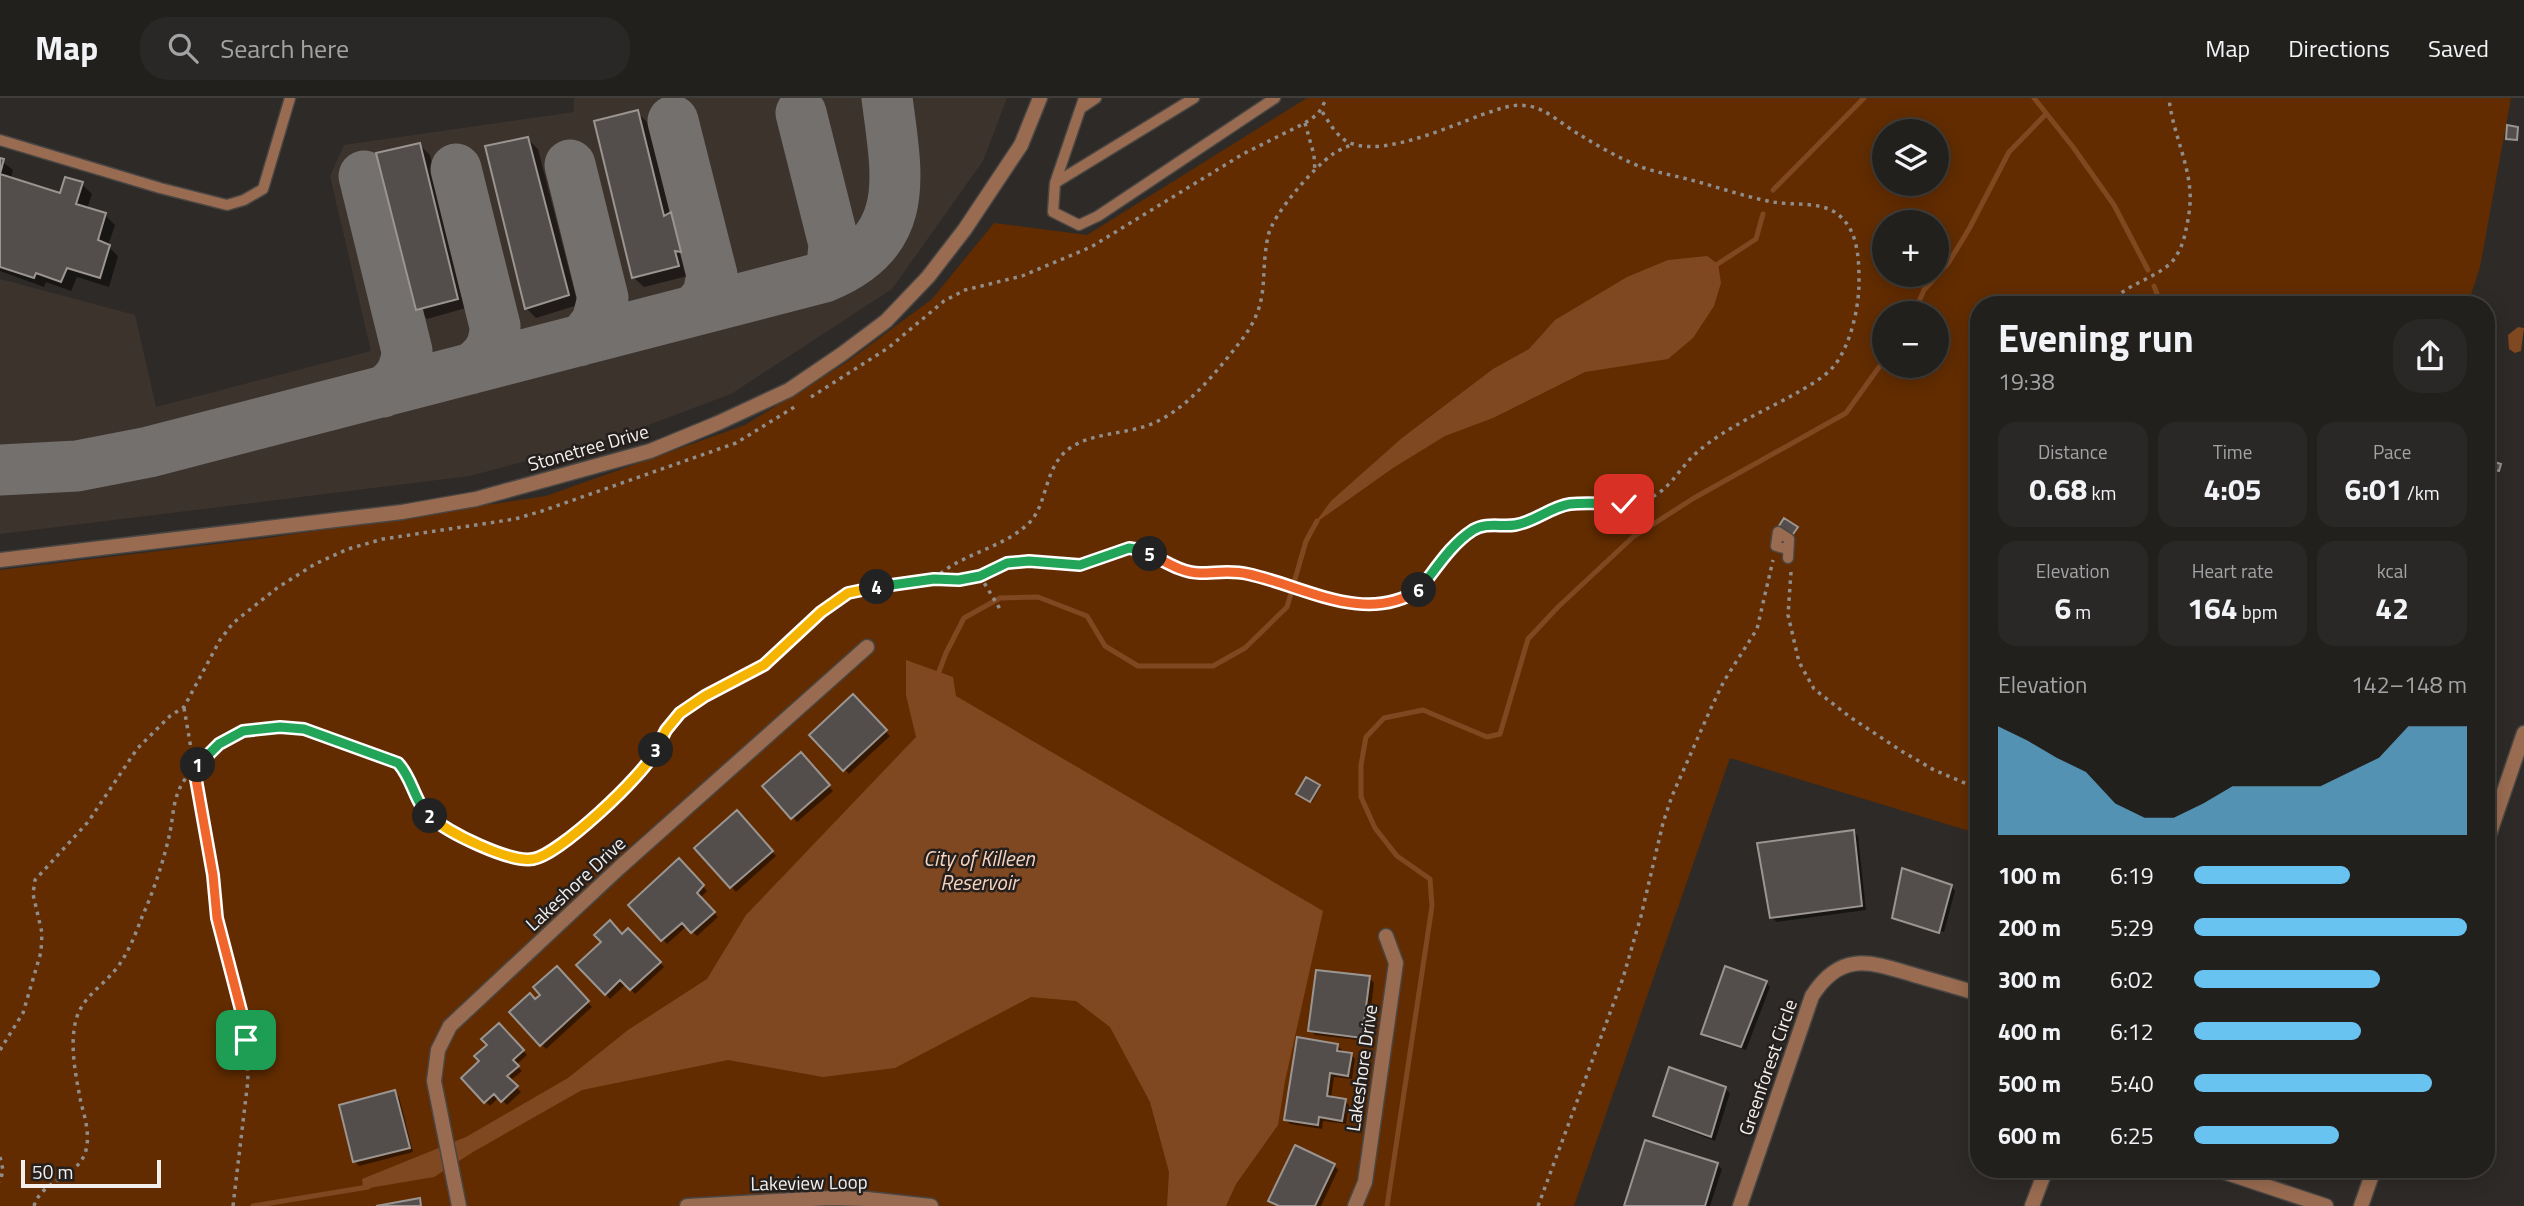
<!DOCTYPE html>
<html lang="en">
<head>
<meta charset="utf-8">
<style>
	:root { --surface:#22201d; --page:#2a2826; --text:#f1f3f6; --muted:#a2a3a4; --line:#3f3e3b; --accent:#69c3f1 }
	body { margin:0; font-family:"Titillium Web",sans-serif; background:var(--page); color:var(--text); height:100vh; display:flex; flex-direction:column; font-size:26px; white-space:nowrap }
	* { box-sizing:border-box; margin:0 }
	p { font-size:23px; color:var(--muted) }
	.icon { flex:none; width:38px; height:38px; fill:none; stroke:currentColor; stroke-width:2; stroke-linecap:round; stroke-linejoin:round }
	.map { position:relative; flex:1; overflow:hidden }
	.panel { position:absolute; left:1970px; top:198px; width:525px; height:882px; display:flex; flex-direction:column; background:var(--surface); border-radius:28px; box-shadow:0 4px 18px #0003,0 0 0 2px var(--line) }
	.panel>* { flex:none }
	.buttons { position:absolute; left:1872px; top:21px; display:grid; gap:14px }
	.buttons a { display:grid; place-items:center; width:77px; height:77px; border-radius:50%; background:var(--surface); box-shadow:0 4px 18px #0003,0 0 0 2px var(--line); font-size:35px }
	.scale { position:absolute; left:21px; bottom:18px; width:140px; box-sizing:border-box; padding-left:7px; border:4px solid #f2efed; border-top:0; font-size:19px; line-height:24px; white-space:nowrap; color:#f2efed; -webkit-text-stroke:5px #25201e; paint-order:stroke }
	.pin { position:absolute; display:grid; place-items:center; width:60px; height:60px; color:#fff; margin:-30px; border-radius:14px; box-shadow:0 4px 10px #0006 }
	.km { position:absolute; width:35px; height:35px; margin:-18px; border-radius:50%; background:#222; color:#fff; font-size:19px; line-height:35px; text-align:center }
	.round { display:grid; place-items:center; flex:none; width:74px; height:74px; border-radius:28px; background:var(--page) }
	.head { display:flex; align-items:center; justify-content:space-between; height:119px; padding:0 28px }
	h1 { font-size:38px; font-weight:700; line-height:52px }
	.figures { display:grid; grid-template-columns:repeat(3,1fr); gap:10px; height:119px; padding:7px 28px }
	.figures div { display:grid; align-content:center; border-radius:18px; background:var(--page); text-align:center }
	.figures b { font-size:30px; font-weight:700 }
	.figures small { font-size:19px; font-weight:400 }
	.figures p { font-size:19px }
	.chart { height:196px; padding:14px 28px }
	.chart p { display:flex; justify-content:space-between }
	.chart svg { width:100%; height:126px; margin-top:7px; fill:var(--accent); opacity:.7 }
	ul { padding:0 28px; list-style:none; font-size:23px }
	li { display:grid; grid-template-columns:112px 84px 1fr; align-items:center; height:52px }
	li i { height:18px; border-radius:9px; background:var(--accent) }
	header { display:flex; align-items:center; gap:42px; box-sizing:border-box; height:98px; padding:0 35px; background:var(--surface); border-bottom:2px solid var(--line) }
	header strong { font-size:33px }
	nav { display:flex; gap:38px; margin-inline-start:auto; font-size:24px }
	.search { width:490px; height:63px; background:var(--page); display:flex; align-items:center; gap:18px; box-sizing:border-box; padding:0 24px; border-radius:28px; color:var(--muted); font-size:26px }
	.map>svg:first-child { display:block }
	.built { fill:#3d332d }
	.green { fill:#622c00; fill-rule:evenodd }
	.water { fill:#804821 }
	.shadow { fill:#0007 }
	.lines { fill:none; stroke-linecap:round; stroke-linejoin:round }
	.stream { stroke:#804821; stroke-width:5 }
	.taxiway { stroke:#74706e; stroke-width:51 }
	.building { fill:#534e4b; stroke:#9a9591; stroke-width:2 }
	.service-casing { stroke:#494643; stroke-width:13 }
	.minor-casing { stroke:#494643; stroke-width:17 }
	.tertiary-casing { stroke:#494643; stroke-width:17 }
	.path { stroke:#908d8a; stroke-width:3.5; stroke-dasharray:3.5 5; stroke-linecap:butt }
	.service { stroke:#996c51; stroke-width:10 }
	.minor { stroke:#996c51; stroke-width:14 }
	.tertiary { stroke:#996c51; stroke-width:14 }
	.split-1-casing { stroke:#fff; stroke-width:14 }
	.split-2-casing { stroke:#fff; stroke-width:14 }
	.split-3-casing { stroke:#fff; stroke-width:14 }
	.split-4-casing { stroke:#fff; stroke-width:14 }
	.split-5-casing { stroke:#fff; stroke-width:14 }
	.split-6-casing { stroke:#fff; stroke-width:14 }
	.split-7-casing { stroke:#fff; stroke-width:14 }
	.split-1 { stroke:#f0652b; stroke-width:9 }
	.split-2 { stroke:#22a559; stroke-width:9 }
	.split-3 { stroke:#f5b400; stroke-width:9 }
	.split-4 { stroke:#f5b400; stroke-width:9 }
	.split-5 { stroke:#22a559; stroke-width:9 }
	.split-6 { stroke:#f0652b; stroke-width:9 }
	.split-7 { stroke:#22a559; stroke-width:9 }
	.labels { text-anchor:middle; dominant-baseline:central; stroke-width:5; stroke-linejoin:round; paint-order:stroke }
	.street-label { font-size:19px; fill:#f2efed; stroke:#25201e }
	.water-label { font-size:21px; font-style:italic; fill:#f7d3be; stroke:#25201e }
</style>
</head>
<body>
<header>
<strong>Map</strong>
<div class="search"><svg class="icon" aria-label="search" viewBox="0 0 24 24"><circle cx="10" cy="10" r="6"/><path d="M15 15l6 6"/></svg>Search here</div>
<nav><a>Map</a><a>Directions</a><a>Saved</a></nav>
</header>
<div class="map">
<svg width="2524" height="1108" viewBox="0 0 2524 1108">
	<rect width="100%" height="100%" fill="#2e2a27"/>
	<path class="built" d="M574 0H1007L983 63 892 191 731 296 616 339 470 378 0 436V181L135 217 156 309 371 253 330 78 344 47 574 14Z"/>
	<path class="green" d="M1307 0H2511L2480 169 2468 206H1979V736L1730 660 1574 1108H0V472L267 440 546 398 745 327 847 264 932 201 994 125 1087 137ZM1885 33H1937V86H1885ZM1885 124H1937V177H1885ZM1885 215H1937V268H1885Z"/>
	<path class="water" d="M1707 158 1718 166 1721 185 1714 208 1693 240 1668 261 1585 274 1493 320 1445 338 1393 370 1314 426 1331 403 1402 340 1493 271 1529 251 1555 222 1627 179 1668 162Z
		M2518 229 2524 230 2521 253 2515 255 2509 251 2508 237Z
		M906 562 953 579 956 598 1323 813 1285 983 1278 1027 1236 1086 1226 1108H1167L1169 1074 1150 1004 1110 929 1076 903 1031 899 895 970 823 979 728 962 582 992 473 1054 434 1079 363 1091 362 1081 466 1039 568 980 628 932 707 881 746 817 916 639 906 597Z"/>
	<path class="shadow" d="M637 14 647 24 670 115 680 125 690 162 683 161 688 178 644 189 634 180 596 25Z
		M528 41 538 51 578 207 536 220 526 210Z
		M420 47 430 57 466 210 427 221 417 211Z
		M0 62 13 72 11 81 61 97 82 86 92 96 87 111 105 117 115 127 108 148 118 158 109 189 77 179 71 193 46 184 44 189 0 173Z
		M852 599 890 638 849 676 812 637Z
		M805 661 833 693 797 724 765 688Z
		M1319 689 1320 690 1312 704 1300 698Z
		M737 714 776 758 736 794 696 750Z
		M1854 734 1858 738 1866 812 1777 824 1772 820Z
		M679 762 707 793 700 800 718 819 697 838 687 828 667 846 630 807Z
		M1951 788 1955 793 1944 834 1896 820V822L1894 820Z
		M628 832 664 869 635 896 626 886 610 901 579 867Z
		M557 871 592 909 546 951 512 914 536 903 543 897Z
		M1370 880 1374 885 1367 943 1315 937 1310 932Z
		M1766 884 1770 889 1746 952 1707 940 1703 936Z
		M499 927 527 957 516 967 522 973 510 983 521 994 507 1007 499 999 490 1008 463 980 481 963Z
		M1337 947 1342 952 1341 955 1351 956 1355 961 1352 981 1334 979 1331 1000 1345 1003 1349 1007 1346 1026 1323 1023 1322 1031 1290 1026 1286 1022Z
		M1725 991 1730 995 1715 1043 1660 1022 1655 1018Z
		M395 994 399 999 413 1054 359 1068 355 1063Z
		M1717 1066 1722 1071 1710 1108H1626Z
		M1334 1067 1338 1072 1321 1108H1277L1270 1103Z"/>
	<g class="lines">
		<path class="stream" d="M2034 0 2073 49 2114 107 2148 172
			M1773 92 1864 0
			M1713 169 1756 141 1763 116
			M2154 188 2161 206
			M1914 215 1924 192 1949 164 1969 131 2009 54 2046 16
			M937 579 946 555 964 520 1000 500 1038 499 1087 518 1105 548 1138 568H1213L1245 550 1287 509 1306 443 1317 423
			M253 1108 368 1089
			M1387 1108 1432 808 1430 781 1397 758 1375 730 1361 699V667L1366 639 1384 620 1423 612 1487 639 1500 636 1528 541 1558 509 1633 439 1694 400 1846 315 1885 261"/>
		<path class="taxiway" d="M801 15 834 146 832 169 824 179
			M673 23 712 177 708 197 696 212
			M570 67 603 200 597 224 586 238 579 243
			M456 71 495 228C495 248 487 261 470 271
			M364 78 407 253C406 271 399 284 383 294
			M0 372 77 368 149 354 824 179C913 143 897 78 887 0"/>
	</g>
	<path class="building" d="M638 12 664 118 671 114 681 154 675 153 679 168 632 180 594 23Z
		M2507 27 2518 29 2517 42 2506 41Z
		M528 39 569 197 525 211 485 48Z
		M420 45 458 201 416 212 376 55Z
		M0 60 4 61 0 76 60 95 65 79 83 84 76 106 106 115 98 142 110 147 100 180 67 170 61 184 36 175 34 180 0 169Z
		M2491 363 2501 366 2499 373 2489 370Z
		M1784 420 1798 429 1791 439 1777 431Z
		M853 596 887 632 843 673 809 637Z
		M801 654 830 687 791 721 762 688Z
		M1306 679 1320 687 1310 704 1296 696Z
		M737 712 773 753 730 790 694 750Z
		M1854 732 1862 808 1770 820 1757 745Z
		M679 760 704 787 697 795 715 814 691 835 682 825 661 843 628 807Z
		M1902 770 1952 787 1939 835 1892 820Z
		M610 822 622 836 628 830 661 864 630 892 620 882 605 897 576 867 601 844 594 837Z
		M557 868 589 903 540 948 509 914 530 895 535 901 540 897 533 889Z
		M1725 868 1767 883 1741 949 1701 936Z
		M1316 872 1370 878 1362 940 1308 933Z
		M499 925 524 952 513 962 519 968 507 978 518 988 501 1004 494 996 484 1005 461 980 479 963 474 958 487 947 481 941Z
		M1297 939 1338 946 1337 953 1352 955 1348 978 1330 975 1327 998 1346 1001 1342 1023 1319 1019 1318 1027 1284 1022Z
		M1669 969 1726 989 1711 1039 1653 1018Z
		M395 992 410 1050 353 1064 339 1007Z
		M1645 1042 1718 1065 1705 1108H1624Z
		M1295 1047 1335 1066 1315 1108H1279L1268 1103Z
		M420 1100 421 1108H376Z"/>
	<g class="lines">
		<g class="service-casing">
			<path id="service" d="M1084 0 1055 85 1053 114 1079 127 1098 118 1275 0
				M1081 10 1096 0
				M0 42 160 90 227 107 244 102 263 91 290 0
				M1055 85 1194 0
				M1788 451 1776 448 1778 434 1789 441 1788 460"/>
		</g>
		<g class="minor-casing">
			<path id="minor" d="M0 462 402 414 476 401 650 353 718 325 789 292 842 256 886 223 928 179 965 131 1021 47 1040 0
				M2215 1071 2326 1108
				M459 1108 434 983 438 952 450 928 619 770 867 549
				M687 1108 830 1100 867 1101 931 1108
				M1355 1108 1365 1084 1396 865 1386 838
				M1740 1108 1812 898C1840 854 1868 863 1911 876 1934 883 1957 889 1979 896
				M2032 1108 2046 1071"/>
		</g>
		<g class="tertiary-casing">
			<path id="tertiary" d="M2487 743 2524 635
				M2361 1108 2374 1071"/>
		</g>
		<path class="path" d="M1305 25 1314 57 1315 74
			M2109 206C2126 186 2152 182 2171 165 2178 157 2183 146 2185 136 2188 123 2191 108 2190 94 2188 62 2172 32 2169 0
			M811 299 888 250 944 203 965 192 1022 178 1091 149 1243 56 1305 25 1318 16 1327 0
			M1791 474 1788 517 1799 564 1814 591 1850 619 1903 654 1934 672 1979 691
			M980 478 1000 511
			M934 481C961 455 1003 451 1030 424 1048 405 1044 368 1070 350 1095 333 1129 337 1156 324 1190 308 1217 273 1240 244 1272 203 1259 182 1268 138 1273 116 1314 69 1333 56 1339 52 1346 49 1353 46
			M184 610 213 777 217 820 243 920 246 942 248 982 233 1108
			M0 952 23 915 41 854 42 835 33 796 35 782 88 724 137 651 170 618 184 609 220 542 233 525 277 490 315 466 348 451 383 441 515 421 542 413 736 345 796 308
			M0 1059 3 1072 0 1084
			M34 1108C42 1081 79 1080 86 1052 90 1037 85 1019 81 1005 76 979 70 951 75 926 80 900 101 890 116 871 128 856 135 837 142 819 154 792 164 762 170 734 173 720 173 705 179 692 184 679 196 669 206 659 266 602 332 641 398 665 416 683 416 709 437 725 459 743 522 770 549 756 565 747 580 729 595 717 613 701 633 686 647 667 659 650 664 630 679 616 703 594 737 585 763 567 793 547 813 513 846 497 869 485 903 483 928 482 941 481 953 483 965 481 985 478 1001 465 1022 464 1042 463 1062 469 1082 467 1102 464 1119 446 1139 451 1155 455 1168 467 1183 472 1199 478 1214 472 1231 472 1279 475 1322 508 1371 507 1436 505 1429 455 1474 432 1489 424 1506 429 1521 425 1538 422 1549 411 1566 407 1593 401 1622 411 1649 400 1671 392 1682 365 1701 351 1729 328 1764 313 1795 296 1808 288 1824 280 1834 268 1850 248 1858 213 1859 188 1859 164 1859 137 1842 120 1825 102 1795 108 1773 104 1745 99 1718 89 1691 82 1676 78 1660 75 1644 70 1622 62 1600 49 1580 37 1564 28 1546 10 1528 8 1511 5 1497 12 1481 17 1449 29 1387 57 1353 46 1338 42 1329 24 1321 12
			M1538 1108 1623 880 1641 818 1663 725 1672 698 1711 610 1724 583 1757 531 1773 462"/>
		<use href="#service" class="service"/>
		<use href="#minor" class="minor"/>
		<use href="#tertiary" class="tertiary"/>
	</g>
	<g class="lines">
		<g class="split-1-casing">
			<path id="split-1" d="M198 667 194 670 213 777 217 820 243 920 246 942"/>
		</g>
		<g class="split-2-casing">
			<path id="split-2" d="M198 667 219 646 243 633 280 629 304 631 398 665C413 681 414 704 430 718"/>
		</g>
		<g class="split-3-casing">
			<path id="split-3" d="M430 718C446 734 510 765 533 761 559 757 644 677 656 652"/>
		</g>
		<g class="split-4-casing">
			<path id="split-4" d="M656 652 666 632 680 615 705 598 764 567 821 514 848 495 877 489"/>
		</g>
		<g class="split-5-casing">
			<path id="split-5" d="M877 489 934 481 959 482 980 478 1007 465 1029 463 1080 467 1129 450 1142 452 1150 456"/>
		</g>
		<g class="split-6-casing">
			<path id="split-6" d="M1150 456C1166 464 1182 475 1200 475 1217 475 1231 472 1248 476 1304 488 1364 527 1419 492"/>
		</g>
		<g class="split-7-casing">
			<path id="split-7" d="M1419 492C1436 471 1450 447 1473 432 1486 424 1501 429 1515 427 1535 424 1550 409 1570 406 1587 404 1607 406 1624 406"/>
		</g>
		<use href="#split-1" class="split-1"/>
		<use href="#split-2" class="split-2"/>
		<use href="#split-3" class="split-3"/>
		<use href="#split-4" class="split-4"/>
		<use href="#split-5" class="split-5"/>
		<use href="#split-6" class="split-6"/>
		<use href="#split-7" class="split-7"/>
	</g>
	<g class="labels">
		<g class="street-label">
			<text transform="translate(588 349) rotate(-16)">Stonetree Drive</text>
			<text transform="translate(575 785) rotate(-43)">Lakeshore Drive</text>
			<text transform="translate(1767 969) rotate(-71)">Greenforest Circle</text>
			<text transform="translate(1361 970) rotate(-82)">Lakeshore Drive</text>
			<text transform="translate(809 1084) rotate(-1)">Lakeview Loop</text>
		</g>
		<g class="water-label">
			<text x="979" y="760">City of Killeen<tspan x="979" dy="24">Reservoir</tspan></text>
		</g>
	</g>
</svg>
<div class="buttons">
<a><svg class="icon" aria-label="layers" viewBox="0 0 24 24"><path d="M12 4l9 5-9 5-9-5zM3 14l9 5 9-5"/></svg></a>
<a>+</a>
<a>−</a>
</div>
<div class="scale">50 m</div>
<div class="pin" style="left:246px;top:942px;background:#1e9e55"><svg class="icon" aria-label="arrive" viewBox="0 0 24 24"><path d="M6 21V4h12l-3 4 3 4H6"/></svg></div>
<div class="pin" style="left:1624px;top:406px;background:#d93025"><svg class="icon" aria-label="check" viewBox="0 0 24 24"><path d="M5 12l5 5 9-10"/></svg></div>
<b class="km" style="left:198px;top:667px">1</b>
<b class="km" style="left:430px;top:718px">2</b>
<b class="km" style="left:656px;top:652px">3</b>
<b class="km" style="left:877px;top:489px">4</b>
<b class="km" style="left:1150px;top:456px">5</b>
<b class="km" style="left:1419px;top:492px">6</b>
<section class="panel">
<div class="head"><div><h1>Evening run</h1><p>19:38</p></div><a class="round"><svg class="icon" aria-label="share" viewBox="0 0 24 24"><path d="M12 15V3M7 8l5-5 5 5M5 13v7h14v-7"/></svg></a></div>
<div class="figures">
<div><p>Distance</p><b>0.68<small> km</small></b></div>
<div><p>Time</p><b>4:05</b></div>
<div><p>Pace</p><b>6:01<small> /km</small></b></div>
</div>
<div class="figures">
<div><p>Elevation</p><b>6<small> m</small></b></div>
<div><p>Heart rate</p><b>164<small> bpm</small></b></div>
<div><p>kcal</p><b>42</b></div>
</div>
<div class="chart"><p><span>Elevation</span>142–148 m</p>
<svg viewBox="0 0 160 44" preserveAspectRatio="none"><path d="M0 44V6L10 11L20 17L30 22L40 33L50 38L60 38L70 33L80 27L90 27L100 27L110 27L120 22L130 17L140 6L150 6L160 6V44z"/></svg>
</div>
<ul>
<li><b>100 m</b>6:19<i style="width:57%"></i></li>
<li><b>200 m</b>5:29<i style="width:100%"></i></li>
<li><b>300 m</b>6:02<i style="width:68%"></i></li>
<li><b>400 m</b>6:12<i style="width:61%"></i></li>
<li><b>500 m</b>5:40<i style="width:87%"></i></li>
<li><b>600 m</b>6:25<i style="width:53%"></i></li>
</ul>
</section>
</div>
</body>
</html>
